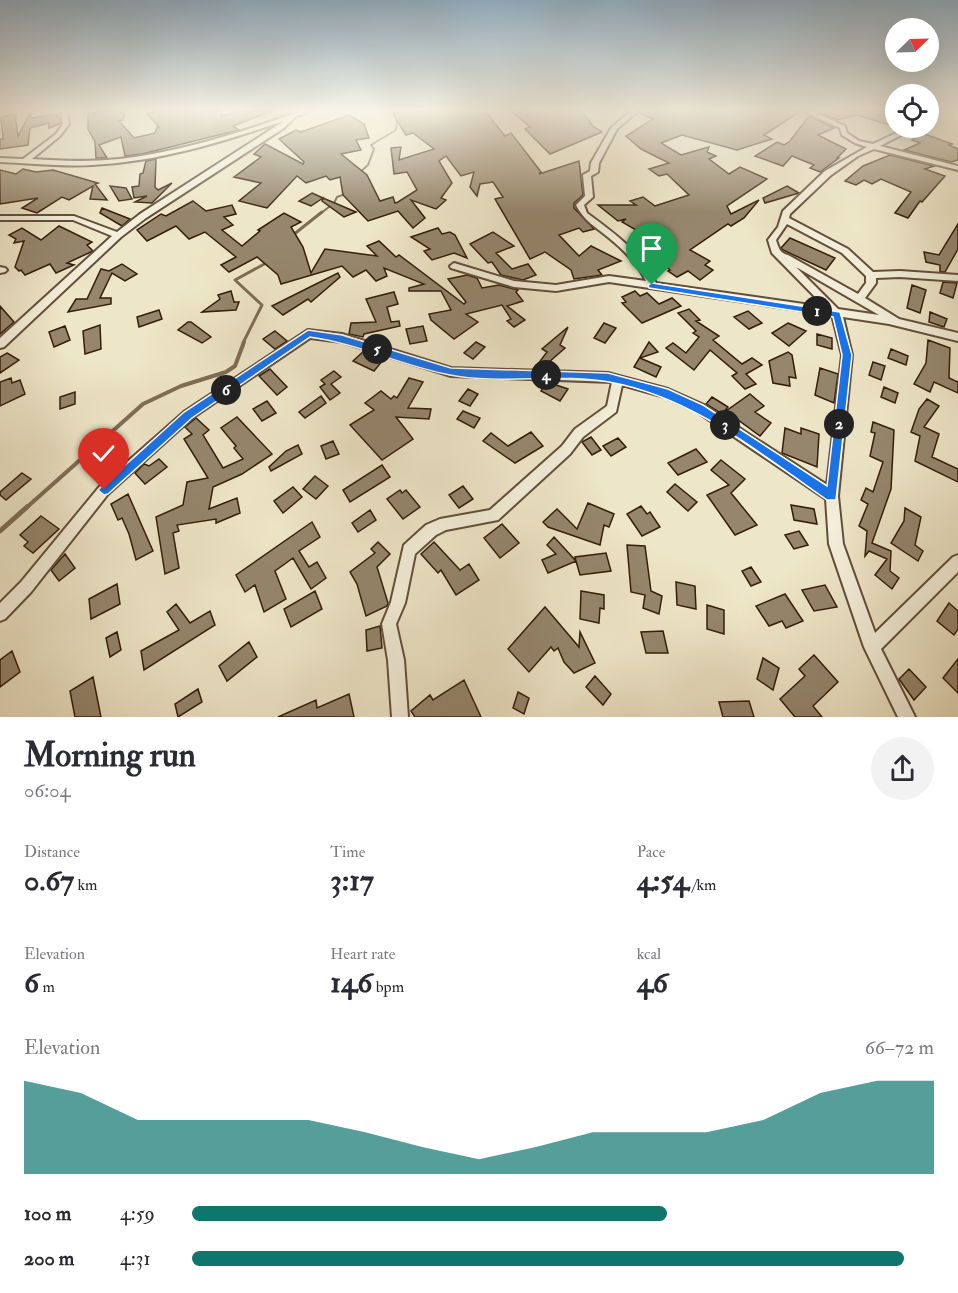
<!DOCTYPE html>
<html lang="en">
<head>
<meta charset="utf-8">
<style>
	:root { --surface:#fff; --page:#f2f2f3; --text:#2b2b33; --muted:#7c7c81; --accent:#0f766e }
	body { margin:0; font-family:"IM FELL Double Pica",serif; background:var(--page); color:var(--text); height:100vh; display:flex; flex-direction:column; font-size:22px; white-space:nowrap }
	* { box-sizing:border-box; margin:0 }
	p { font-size:20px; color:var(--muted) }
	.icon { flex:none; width:33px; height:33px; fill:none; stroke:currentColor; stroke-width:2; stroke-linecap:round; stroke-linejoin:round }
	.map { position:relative; height:717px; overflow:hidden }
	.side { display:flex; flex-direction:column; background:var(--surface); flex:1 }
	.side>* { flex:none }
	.needle { width:39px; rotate:67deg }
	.fabs { position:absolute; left:885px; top:18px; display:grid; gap:12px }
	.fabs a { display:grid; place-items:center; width:54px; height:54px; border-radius:50%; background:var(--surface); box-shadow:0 6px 24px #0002; font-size:30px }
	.pin { position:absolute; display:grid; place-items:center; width:51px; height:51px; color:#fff; margin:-62px -26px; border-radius:50% 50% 50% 0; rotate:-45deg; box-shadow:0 0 6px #0007 }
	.pin .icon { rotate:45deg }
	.km { position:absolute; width:30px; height:30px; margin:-15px; border-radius:50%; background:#222; color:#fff; font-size:16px; line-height:30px; text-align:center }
	.round { display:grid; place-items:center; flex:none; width:63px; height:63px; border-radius:32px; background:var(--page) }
	.headline { display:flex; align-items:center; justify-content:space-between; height:102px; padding:0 24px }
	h1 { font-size:33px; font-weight:700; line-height:45px }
	.metrics { display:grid; grid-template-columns:repeat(3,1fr); gap:9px; height:102px; padding:6px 24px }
	.metrics div { display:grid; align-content:center }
	.metrics b { font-size:30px; font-weight:700 }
	.metrics small { font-size:16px; font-weight:400 }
	.metrics p { font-size:16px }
	.chart { height:168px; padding:12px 24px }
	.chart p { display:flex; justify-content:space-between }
	.chart svg { width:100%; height:108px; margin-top:6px; fill:var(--accent); opacity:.7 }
	ul { padding:0 24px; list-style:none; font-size:20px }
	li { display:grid; grid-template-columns:96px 72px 1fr; align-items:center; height:45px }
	li i { height:15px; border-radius:8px; background:var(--accent) }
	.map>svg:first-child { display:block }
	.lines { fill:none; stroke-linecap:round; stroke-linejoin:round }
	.stream-far3 { stroke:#7e6d55; stroke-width:2 }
	.stream-far2 { stroke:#7e6d55; stroke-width:3 }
	.stream-far1 { stroke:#7e6d55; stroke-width:4 }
	.stream { stroke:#7e6d55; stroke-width:5 }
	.building { fill:#95866d; stroke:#341d0a; stroke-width:1.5 }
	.street-casing { stroke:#624f3a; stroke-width:4 }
	.street { fill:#f4efdb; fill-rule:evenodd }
	.route { fill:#1a73e8; stroke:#fff; stroke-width:1.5 }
</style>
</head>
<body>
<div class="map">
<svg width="958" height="717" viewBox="0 0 958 717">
	<rect width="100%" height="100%" fill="#eee6c8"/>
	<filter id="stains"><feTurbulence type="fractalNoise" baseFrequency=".00333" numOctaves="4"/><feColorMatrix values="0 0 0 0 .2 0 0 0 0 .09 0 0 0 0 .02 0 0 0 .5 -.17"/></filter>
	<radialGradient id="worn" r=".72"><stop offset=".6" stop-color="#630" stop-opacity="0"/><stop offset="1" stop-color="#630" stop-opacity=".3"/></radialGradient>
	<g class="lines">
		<path class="stream-far3" d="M359 173 368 165 374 149 371 145 396 130 397 118
			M320 214 334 203 337 197 348 193"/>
		<path class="stream-far2" d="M293 235 322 212
			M243 343 262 305 235 280 268 262"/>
		<path class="stream-far1" d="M26 508 143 404 181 386 226 372 235 366 244 342"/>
		<path class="stream" d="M0 531 27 507"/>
	</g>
	<path class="building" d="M31 111V118L57 114 61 123 49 128V123L30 128 28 145 0 149V139H3L1 117 15 114 18 136Z
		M103 111H125L123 120 119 121 134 138 155 133 157 127 160 128 147 114 158 111H222V116L239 111 269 112 233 126 239 130 142 154 125 156 121 137 99 145 107 158H96L95 142 88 129V114Z
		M391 111H485L505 136 511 133 541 172 539 174 579 161 583 195 574 203V208L594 229 583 232 579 228 559 235 579 256 591 246 621 261 598 270 602 275 574 279 571 270 545 252 530 259 495 199 503 197 493 182 480 184 477 196 470 187 474 172 461 176 446 156 439 161 452 183 441 198 446 200 436 209 411 200 425 218 413 228 398 211 368 221 343 195 340 177 330 180 326 176 306 183 297 176 267 208 239 201 261 183 234 177 261 157 254 154 265 144 303 164 304 162 279 139 296 130 301 132 349 115 364 124 369 138 356 140 361 150 341 154 367 175 380 201 393 197 395 203 398 202 417 190 407 172 394 174 391 148 401 147 399 160 434 149 413 133 406 135Z
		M511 111H581L592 124H590L602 132 550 154 525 129 530 127Z
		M640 111H801L764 135 772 139 737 150 682 135 661 143 681 155 709 147 707 152 716 156 709 159 729 174 740 167 767 179 727 206 731 214 759 200 744 218 731 226 728 224 690 250 710 261 705 265 713 270 700 280 688 271 677 277 668 271 670 270 658 260 663 257 645 240 650 238 622 222 626 219 618 221 598 205H636L630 201 643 197 655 206 689 195 667 174 659 176 649 169 669 163 641 149 626 136 653 119 639 113Z
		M818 111H896V121L889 125 857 115 837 120Z
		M809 116 834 128 818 135 846 149 837 158H839L820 172 810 168 814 165 792 156 783 166 755 156 777 142 784 145 790 141Z
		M922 133 952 144 949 145 958 149V160L951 162 904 150 920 143 912 140Z
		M890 155 934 166 925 169 945 176 922 202 920 201 908 218 895 213 911 192 881 179 872 184 864 180 856 185 845 181 863 166Z
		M156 159 155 187 158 190 172 183 152 203 135 202 147 196 134 198 132 187 139 186 140 174 143 173 146 161Z
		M23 169 36 172 53 170 98 183 95 184 107 200 90 199 93 186 69 200 62 197 37 213 22 208 38 198 0 204V170L16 174Z
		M110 186 126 188 132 199 119 201Z
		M787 186 799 193 765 203 763 198Z
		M312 193 323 198 356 212 344 217 322 201 323 198 311 206 299 201Z
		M193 201 206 211 232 205 236 214 224 217 233 225 222 230 242 246 260 231 258 230 284 213 301 222 291 227 303 247 311 273 325 249 377 256 367 246 379 241 396 257 399 255 464 304 466 302 448 279 467 275 477 278 482 288 499 285 518 290 516 292 523 301 507 306 525 320 514 327 507 321 511 319 502 305 466 314 478 322 454 339 431 320 429 314 451 310 441 291H409V288L424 284 384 268 387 276 376 281 366 270 353 277 342 266 281 284 278 275 257 257 229 272 221 265 236 257 205 232 189 239 176 226 147 241 137 230 161 214 166 216Z
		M102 208 130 219 122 226 100 213Z
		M958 224V249L945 272H940V265L926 262 924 252 939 255Z
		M59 226 92 242 87 245 93 251 67 263 74 265 56 273 50 264 25 275 21 270 19 271 15 267 24 241 14 243 16 239 9 235 22 228 41 240Z
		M438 228 442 234 450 232 455 235 467 258 454 253 432 260 424 251 430 249 411 237Z
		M493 232 514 246 496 253 512 269 528 264 536 275 523 280 501 275 492 262 488 263 470 244Z
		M790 238 835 258 826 270 783 250 781 248Z
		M122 264 137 274 125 281 112 273 100 298H111V304L68 312 76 299H87L101 269 109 271Z
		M338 273 340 277 311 302 308 299 283 315 272 306Z
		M943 282 957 283 953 298 940 293Z
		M912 285 926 290 920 313 907 308Z
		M231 291 234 302H239L236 310 202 312 220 299 218 295Z
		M635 291 640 296 647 293 659 304 672 298 681 306 642 323 622 303 626 302 622 297Z
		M394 292 398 304 387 307 391 322 399 321 400 326 364 334 363 337 349 334 351 323 376 322 366 299Z
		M0 306 14 322 0 334Z
		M689 309 700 320 696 321 719 336 713 340 742 364 752 358 762 365 746 374 756 384 745 389 732 376 737 373 710 350 694 370 666 348 673 343 686 353 699 337 693 333 696 331 678 313Z
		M159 310 162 319 139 327 137 317Z
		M748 311 762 323 749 329 734 317Z
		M930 312 947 319 944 327 929 322Z
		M188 322H191L211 337 202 343 178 330Z
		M604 323 616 328 605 343 594 338Z
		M788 323 806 331 789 346 772 333Z
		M100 325 101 349 85 354 83 331Z
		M65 326 70 340 54 347 49 332Z
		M423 326 427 341 410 344 406 329Z
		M568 327 560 345 565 348 541 369 535 368 547 352 542 349Z
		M275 331 287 341 275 349 263 339Z
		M817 334 832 338V349L817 345Z
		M928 340 950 348 949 378 958 382V393L934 382 930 392 914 384 926 363Z
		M476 342 485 347 473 359 464 353Z
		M649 342 658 352 640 358 661 367 656 377 634 367Z
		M891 349 908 356 906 365 888 358Z
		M364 351 383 360 374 371 353 361Z
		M788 352 792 355 796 378 789 377 790 386 773 383 769 361Z
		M7 353 19 360 0 373V357Z
		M873 362 885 366 881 380 869 375Z
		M820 368 838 374 834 403 815 395Z
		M270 369 287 387 277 395 259 376Z
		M334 371 341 377 331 384 340 393 330 400 320 387 325 384 321 380Z
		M11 378 12 383 20 380 25 394 0 406V382Z
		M409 378 423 382 408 408 431 409 429 419 396 417 413 439 382 460 350 425 374 410 365 403 381 391 391 399 394 396 397 398Z
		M547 382 568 389 560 401 541 391Z
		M884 387 898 393 895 403 881 397Z
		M468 389 478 394 470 406 459 401Z
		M75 392V404L60 409V397Z
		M750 394 764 406 755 412 771 423 760 436 726 411Z
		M321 396 326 403 305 418 299 412Z
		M712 397 728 407 722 414 706 404Z
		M927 399 939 406 924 427 939 434 932 457 958 469V482L915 461 920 436 911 432 919 409Z
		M267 401 276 413 262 421 253 409Z
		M463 411 480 418 474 428 457 419Z
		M237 417 272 454 242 474 213 487 209 509 237 498 240 513 216 523V519L177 525 179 531 173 533 179 568 165 574 156 517 183 505 187 482 208 478 184 439 192 434 185 427 196 418 209 430 203 435 223 468 243 459 234 448 236 446 221 428Z
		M873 422 894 430 891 489 872 543 891 551 890 571 899 578 892 589 875 575 887 559 869 551 865 556 867 531 859 526 868 504 861 500 866 488 873 492 883 462 870 456 875 433 871 432Z
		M785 428 801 434V428L819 434 817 467 782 453Z
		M531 432 543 446 515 463 483 441 491 433 508 446Z
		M591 437 601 450 592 455 582 442Z
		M618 438 626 447 611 456 603 446Z
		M333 441 339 454 326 459 321 446Z
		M298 445 302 454 271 471 269 467 286 451Z
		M696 449 707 462 678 475 668 463Z
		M159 459 167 467 145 484 135 473 144 464 149 466Z
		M721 460 745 479 731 493 757 525 735 535 707 495 729 485 711 470Z
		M382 465 390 477 350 502 343 490Z
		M22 473 31 479 6 500 0 495V492Z
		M315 476 328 486 316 499 303 489Z
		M675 484 697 502 688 511 667 492Z
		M463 486 473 499 459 508 449 495Z
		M293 487 302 497 283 513 274 501Z
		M400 490 402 493 406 490 420 507 403 519 387 499Z
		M128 494 153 551 136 560 129 534 122 518 118 520 111 504Z
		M588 503 614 514 609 527 604 525 600 545 548 527 543 522 557 509 577 529Z
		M791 505 814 509 817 524 794 520Z
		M641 506 647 514 650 512 660 527 642 536 627 514Z
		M905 508 921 517 915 545 923 551 918 561 891 543 904 521Z
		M370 510 376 520 358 532 352 523Z
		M41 516 59 529 33 553 24 546 28 542 20 535Z
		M312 522 320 537 299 551 309 567 317 562 326 578 311 589 293 558 275 571 286 599 264 612 255 585 245 592 236 575Z
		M502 524 519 543 500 558 484 538Z
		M799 531 808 545 794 549 785 535Z
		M554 537 576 561 575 557 606 553 611 571 580 575 576 561 548 573 542 560 556 554 547 545Z
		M378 542 390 554 377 567 388 603 387 606 366 616 357 584 350 572 375 553 371 549Z
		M434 542 460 570 469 564 479 580 456 595 441 570 438 573 421 554Z
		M627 545 645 546 651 591 662 596 659 614 643 608 645 595 631 592Z
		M65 554 75 568 59 581 51 570Z
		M751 567 761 582 751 586 742 571Z
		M676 582 695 586 696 609 677 605Z
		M117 584 120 604 91 619 89 599Z
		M825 585 837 607 814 611 802 590Z
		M315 591 322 609 291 627 284 609Z
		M581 591 604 595V609L600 608 599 623 580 619Z
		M785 594 803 621 786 628 782 621 769 626 756 606Z
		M949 603 958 611V629L954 635 937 621Z
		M176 604 190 623 210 611 215 625 144 670 141 651 179 630 167 612Z
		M707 605 724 610V634L707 629Z
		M545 607 579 647 580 632 595 663 574 673 564 662 558 648 554 651 551 647 529 672 508 649Z
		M380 626 382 648 367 651 366 630Z
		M663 631 668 653H646L641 632Z
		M117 632 121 650 110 657 106 638Z
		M249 642 257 657 227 681 219 666Z
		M12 651 20 672 0 687V660Z
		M814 655 838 682 813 706 822 717H795L780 699 805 676 799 669Z
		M763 658 779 668 773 690 757 679Z
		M958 659V693L943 678Z
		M909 669 926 687 914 700 899 679Z
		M595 676 611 694 603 705 586 687Z
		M93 677 101 717H75L70 691Z
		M464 680 481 717H415L411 711 430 695 433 700Z
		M198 689 202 702 178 717 175 704Z
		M518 692 529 698 524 714 513 708Z
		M349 694 354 717H278L316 700 317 708Z
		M749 701 754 717H723L719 702Z"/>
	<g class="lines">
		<g class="street-casing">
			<path id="street" d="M61 111H67L69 124 60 136 32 159C61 161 90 162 119 159 181 152 242 132 301 111H310L295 117 284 128 146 218 121 237 4 347 0 348V338L112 236 73 220H0V216H74L117 232 140 214 284 121C222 142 158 162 92 165 61 167 30 163 0 162V158L23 159 56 134 63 124Z
				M631 111H638L617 129 599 163 598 172 591 176 593 197 584 205 587 213C614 233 641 252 656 283L825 307 772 253 768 240 778 227 783 211 825 171 867 147 855 143 842 135 840 128 803 111H812L845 126 847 133 859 141 873 144 907 128H914L913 129 880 146 958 166V170L874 149 858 156 831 175 790 214 789 218 848 249 873 272 900 271 958 275V281L900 277 876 278V283L865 298 899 319 958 333V341L889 324 843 317 852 355 838 496 843 544 875 633 953 557 958 555V572L881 649 915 717H898L864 647 829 544 826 499 696 411 665 397 622 385 616 412 583 437 570 454 498 520 446 530 436 535 415 554 405 603 396 624 404 660 408 717H392L388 660 382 624 391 602 404 545 426 525 440 519 490 510 562 446 575 429 607 406 612 382 451 376 342 342 310 338 192 418 108 494 31 592 5 619 0 621V603L21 582 100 486 184 412 308 330 342 334 451 368 608 373 668 389 704 405 827 485 842 355 832 315 609 282 556 291 514 287 451 268 450 266 454 263 514 281 556 285 609 276 646 281C638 264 624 250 609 238 597 228 583 220 576 205L585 196 583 175 590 171 591 163 611 128ZM787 224 842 253 866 276V283L858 294 788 255C780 253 779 249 776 240ZM796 267 879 315 838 309Z
				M936 111H945L928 119V114Z
				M0 267 5 268 7 270 5 272 0 273Z"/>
		</g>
		<use href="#street" class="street"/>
	</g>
	<linearGradient id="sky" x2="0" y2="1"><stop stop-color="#91adc1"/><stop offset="0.52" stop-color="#f7f4e6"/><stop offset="1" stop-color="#f7f4e6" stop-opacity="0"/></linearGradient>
	<rect width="958" height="212" fill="url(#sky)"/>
	<path class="route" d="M652 283 840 312 852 355 836 500H827C759 453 693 397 609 382 561 373 499 385 450 375 402 366 359 344 310 337L192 418 108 494 104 495 98 490 184 412 308 330 342 335 451 368 608 373 668 389 703 405 827 486 842 355 833 317 649 288 648 285Z"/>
	<rect width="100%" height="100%" filter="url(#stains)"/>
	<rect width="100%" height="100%" fill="url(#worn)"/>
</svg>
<div class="fabs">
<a><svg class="needle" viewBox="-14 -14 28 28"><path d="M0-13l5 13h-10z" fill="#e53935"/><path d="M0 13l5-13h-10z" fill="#7c7c81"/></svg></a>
<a><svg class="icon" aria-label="locate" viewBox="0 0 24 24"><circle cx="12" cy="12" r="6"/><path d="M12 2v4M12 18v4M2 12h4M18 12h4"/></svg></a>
</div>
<div class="pin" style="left:652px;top:285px;background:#1e9e55"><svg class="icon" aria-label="arrive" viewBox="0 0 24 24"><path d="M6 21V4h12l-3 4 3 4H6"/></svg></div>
<div class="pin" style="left:104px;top:490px;background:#d93025"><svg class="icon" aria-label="check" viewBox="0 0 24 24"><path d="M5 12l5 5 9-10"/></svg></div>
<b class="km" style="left:817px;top:311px">1</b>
<b class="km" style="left:839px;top:424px">2</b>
<b class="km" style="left:725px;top:425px">3</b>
<b class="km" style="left:546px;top:375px">4</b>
<b class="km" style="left:377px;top:349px">5</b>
<b class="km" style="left:226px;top:390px">6</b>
</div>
<section class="side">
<div class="headline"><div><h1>Morning run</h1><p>06:04</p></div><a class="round"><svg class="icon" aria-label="share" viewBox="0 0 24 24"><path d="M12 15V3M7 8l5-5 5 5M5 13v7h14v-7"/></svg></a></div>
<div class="metrics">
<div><p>Distance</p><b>0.67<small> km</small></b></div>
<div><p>Time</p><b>3:17</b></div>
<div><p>Pace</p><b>4:54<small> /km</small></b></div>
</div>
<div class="metrics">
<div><p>Elevation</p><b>6<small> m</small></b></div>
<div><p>Heart rate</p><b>146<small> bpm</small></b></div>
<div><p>kcal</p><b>46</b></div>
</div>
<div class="chart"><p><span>Elevation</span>66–72 m</p>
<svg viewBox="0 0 160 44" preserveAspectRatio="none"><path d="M0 44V6L10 11L20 22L30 22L40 22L50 22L60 27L70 33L80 38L90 33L100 27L110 27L120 27L130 22L140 11L150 6L160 6V44z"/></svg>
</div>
<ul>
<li><b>100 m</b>4:59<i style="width:64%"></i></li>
<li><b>200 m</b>4:31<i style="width:96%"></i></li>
</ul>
</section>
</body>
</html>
